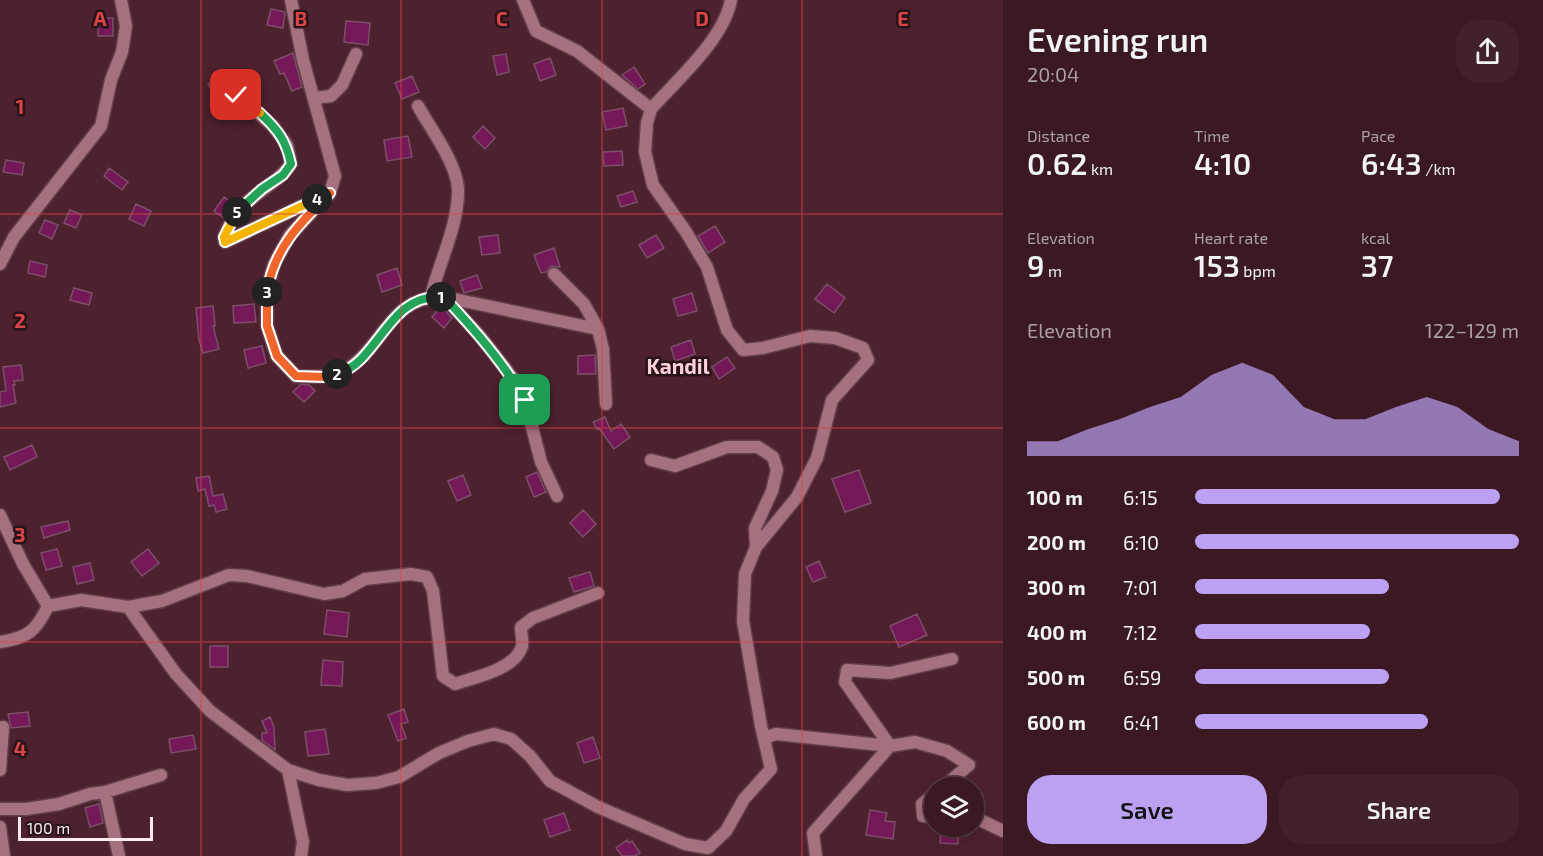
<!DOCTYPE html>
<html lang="en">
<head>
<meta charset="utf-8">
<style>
	:root { --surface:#3a1922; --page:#41222a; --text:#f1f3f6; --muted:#aba0a5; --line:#543840; --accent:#bca0f2 }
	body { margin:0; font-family:"Exo 2",sans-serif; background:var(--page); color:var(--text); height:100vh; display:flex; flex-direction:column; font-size:22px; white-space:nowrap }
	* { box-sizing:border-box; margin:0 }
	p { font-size:20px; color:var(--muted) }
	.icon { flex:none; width:33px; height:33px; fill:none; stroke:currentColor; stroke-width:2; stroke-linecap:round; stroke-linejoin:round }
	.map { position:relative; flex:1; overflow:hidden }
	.drawer { display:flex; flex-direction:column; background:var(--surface); width:540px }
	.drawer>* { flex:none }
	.tools { position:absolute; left:924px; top:777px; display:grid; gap:12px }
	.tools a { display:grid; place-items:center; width:60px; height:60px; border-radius:50%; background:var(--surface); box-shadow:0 3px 15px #0003,0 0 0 2px var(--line); font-size:30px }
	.scale { position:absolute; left:18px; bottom:15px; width:135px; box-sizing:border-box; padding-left:6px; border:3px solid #fceaee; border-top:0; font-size:16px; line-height:21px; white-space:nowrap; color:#fceaee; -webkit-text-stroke:4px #271318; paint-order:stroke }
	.pin { position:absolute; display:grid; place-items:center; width:51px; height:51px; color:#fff; margin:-26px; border-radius:12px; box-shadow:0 3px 9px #0006 }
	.km { position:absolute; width:30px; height:30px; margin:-15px; border-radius:50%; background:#222; color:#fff; font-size:16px; line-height:30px; text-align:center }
	.round { display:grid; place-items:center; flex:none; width:63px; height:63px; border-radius:24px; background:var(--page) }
	.headline { display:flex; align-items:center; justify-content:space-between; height:102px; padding:0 24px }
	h1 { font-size:33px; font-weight:600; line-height:45px }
	.figures { display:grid; grid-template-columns:repeat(3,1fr); gap:9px; height:102px; padding:6px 24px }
	.figures div { display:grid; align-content:center }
	.figures b { font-size:30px; font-weight:600 }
	.figures small { font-size:16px; font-weight:400 }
	.figures p { font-size:16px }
	.chart { height:168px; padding:12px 24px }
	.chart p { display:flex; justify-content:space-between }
	.chart svg { width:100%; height:108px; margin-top:6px; fill:var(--accent); opacity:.7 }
	.button { display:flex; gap:12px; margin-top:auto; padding:12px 24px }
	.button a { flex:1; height:69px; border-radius:24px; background:var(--accent); color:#111; font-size:24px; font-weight:600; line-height:69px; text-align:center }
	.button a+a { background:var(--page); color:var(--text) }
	ul { padding:0 24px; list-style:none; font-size:20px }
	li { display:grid; grid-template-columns:96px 72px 1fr; align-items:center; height:45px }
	li i { height:15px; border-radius:8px; background:var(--accent) }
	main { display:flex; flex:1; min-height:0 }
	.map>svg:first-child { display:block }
	.building { fill:#741858; stroke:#7b4f6a; stroke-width:1.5 }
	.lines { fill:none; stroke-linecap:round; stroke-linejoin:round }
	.minor-casing { stroke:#623d4b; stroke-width:15 }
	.minor { stroke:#a6717e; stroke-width:12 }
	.split-1-casing { stroke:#fff; stroke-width:12 }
	.split-2-casing { stroke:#fff; stroke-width:12 }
	.split-3-casing { stroke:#fff; stroke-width:12 }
	.split-4-casing { stroke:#fff; stroke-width:12 }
	.split-5-casing { stroke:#fff; stroke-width:12 }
	.split-6-casing { stroke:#fff; stroke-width:12 }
	.split-7-casing { stroke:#fff; stroke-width:12 }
	.split-1 { stroke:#22a559; stroke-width:8 }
	.split-2 { stroke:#22a559; stroke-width:8 }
	.split-3 { stroke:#f0652b; stroke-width:8 }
	.split-4 { stroke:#f0652b; stroke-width:8 }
	.split-5 { stroke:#f5b400; stroke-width:8 }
	.split-6 { stroke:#22a559; stroke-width:8 }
	.split-7 { stroke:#f5b400; stroke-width:8 }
	.grid { fill:none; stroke:#dc4546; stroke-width:1.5; stroke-opacity:0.55 }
	.labels { text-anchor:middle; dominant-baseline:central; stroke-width:5; stroke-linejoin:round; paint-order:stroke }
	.neighbourhood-label { font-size:21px; font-weight:bold; fill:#ffcfda; stroke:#271318 }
	.grid-label { font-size:20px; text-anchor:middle; font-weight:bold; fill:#dc4546; stroke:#271318; stroke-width:5; stroke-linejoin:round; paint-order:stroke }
</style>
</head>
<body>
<main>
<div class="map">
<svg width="1003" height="856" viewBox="0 0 1003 856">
	<rect width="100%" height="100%" fill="#4e212e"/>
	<path class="building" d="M271 9 285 12 283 28 267 25Z
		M98 18H113V36H98Z
		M346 21 370 23 368 45 344 42Z
		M293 53 302 87 292 91 284 73 280 74 274 61Z
		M506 54 509 72 497 75 493 56Z
		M550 58 556 75 540 81 534 64Z
		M634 67 645 84 638 89 622 75Z
		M224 74 233 87 224 93 226 97 219 101 208 84Z
		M412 76 419 92 402 99 395 83Z
		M623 108 627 126 606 130 602 112Z
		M483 126 495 138 485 149 473 137Z
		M408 136 412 157 387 161 384 140Z
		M622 151 623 165 604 166 603 152Z
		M6 160 24 163 22 175 3 172Z
		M109 168 128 182 122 190 104 176Z
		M633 191 637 202 621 207 617 196Z
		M224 197 233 204 224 218 214 211Z
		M136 204 151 211 144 226 129 219Z
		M70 210 82 215 76 228 64 223Z
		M45 220 58 225 52 239 39 233Z
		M715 226 725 242 708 253 698 236Z
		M498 235 500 253 482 255 479 237Z
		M656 235 664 248 647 258 639 245Z
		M554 248 560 267 551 266 546 272 541 273 534 255Z
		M30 261 47 265 45 277 28 273Z
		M397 268 402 285 382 292 377 275Z
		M477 275 482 288 464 293 460 281Z
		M827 284 845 298 834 313 815 299Z
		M74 288 92 293 89 305 70 300Z
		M692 293 697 311 678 316 673 299Z
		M254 304 256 322 234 323 233 306Z
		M213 306 215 326H213L219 349 203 353 199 340 196 308Z
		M441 306 452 318 444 328 432 317Z
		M691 340 695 354 675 361 671 347Z
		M262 346 266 363 248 368 244 350Z
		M595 355 596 374H578V356Z
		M727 357 735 368 719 379 712 367Z
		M21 365 23 380 14 381 15 385H13L16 403 0 407V392L6 391 3 367Z
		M301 384 309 385 315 391 304 402 293 392Z
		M518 405 521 418 507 422 504 409Z
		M605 417 611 431 621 424 630 437 614 449 599 428 597 429 593 422Z
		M32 445 37 457 10 470 4 457Z
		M859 470 871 503 845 512 832 479Z
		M537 472 546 492 534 497 526 477Z
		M463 475 471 495 457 501 448 481Z
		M209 476 213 496 223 494 227 509 216 512 214 505 209 506 205 489 198 491 196 478Z
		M583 510 596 524 583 537 570 523Z
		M68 521 70 530 44 538 41 527Z
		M57 549 62 566 46 570 41 553Z
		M148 549 159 563 142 576 131 562Z
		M819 561 826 577 813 582 806 567Z
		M90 563 94 580 77 584 73 567Z
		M590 572 594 586 574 592 569 578Z
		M327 610 349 613 347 637 324 634Z
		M917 614 927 635 899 647 890 626Z
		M210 646H228V667H210Z
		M323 660 343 662 342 686 321 685Z
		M404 709 408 722 401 724 406 738 398 741 388 715Z
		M28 712 30 726 11 728 8 714Z
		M270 717 274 727 275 750 262 740V733H267L262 721Z
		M325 729 329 754 308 756 305 732Z
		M193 735 196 749 171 753 169 739Z
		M593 737 600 758 584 763 577 743Z
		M99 804 103 823 90 827 85 808Z
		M870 810 887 813 885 821 895 822 893 839 866 835Z
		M564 813 570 830 550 837 544 820Z
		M941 831H958V844L940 843Z
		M627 840 629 843 632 841 640 853 635 856H622L616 848Z"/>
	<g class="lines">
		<g class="minor-casing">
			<path id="minor" d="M291 0 303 60 335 176 330 193 290 235 274 264 267 290V326L277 356 296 376C311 376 328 379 342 372 383 351 389 294 444 297L598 329 603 349 606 404
				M523 0 536 31 577 51 651 109
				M236 95 272 125 287 145 291 164C277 184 253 193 237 212 231 219 228 229 224 237L225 242 321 197
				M314 98 331 96 342 85 356 54
				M418 106C431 129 457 164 458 189 459 224 439 263 431 296
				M0 264 14 237 101 126 111 80 122 52 126 26 121 0
				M554 274 584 304 598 329
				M444 297 480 336 512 377 525 400 541 462 557 496
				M651 460 675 466 727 447H758L773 457 777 470 772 491 755 528 756 547
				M0 515 23 564 48 606
				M128 607 162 601 229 575 247 576 324 594 343 591 365 579 411 574 427 577 433 591 443 676 455 684C476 677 516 669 522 646 523 640 521 633 521 627L533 618 598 593
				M0 642C28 638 36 631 48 606L81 600 128 607 176 674 210 711 288 770 319 780 347 785 376 783 399 777 439 753 468 741 494 734 511 739 530 756 550 781 598 807 685 844 708 848 726 831 744 799 771 769 761 726 743 621 745 574 756 547 797 497 817 458 832 400 868 360 863 348 835 338 810 336 763 348 743 350 727 330 707 267 686 232 653 185 645 152 647 123 651 109C677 80 724 39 731 0
				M764 738 776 734 890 746 915 742 947 751 969 765 942 788
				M0 770 3 727
				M288 770 303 842 301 856
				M105 792 119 856
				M934 794 922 804 923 816 934 817
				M0 809H26L59 804 90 794 105 792 161 775
				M974 819 980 820 1003 831
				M0 827 4 856
				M816 856 813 833 890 746 845 682 847 670 890 673 952 659"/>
		</g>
		<use href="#minor" class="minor"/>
	</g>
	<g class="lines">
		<g class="split-1-casing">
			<path id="split-1" d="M441 297H444C474 329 503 362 525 400"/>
		</g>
		<g class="split-2-casing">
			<path id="split-2" d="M337 374C379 362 388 294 441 297"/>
		</g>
		<g class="split-3-casing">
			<path id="split-3" d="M267 292V326L277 356 296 376 325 377 337 374"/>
		</g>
		<g class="split-4-casing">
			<path id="split-4" d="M267 292C274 248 300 223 330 193L317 199"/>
		</g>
		<g class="split-5-casing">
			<path id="split-5" d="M237 212 224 237 225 242 317 199"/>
		</g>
		<g class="split-6-casing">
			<path id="split-6" d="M237 212 262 189 283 175 291 164C286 140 278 130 260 113"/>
		</g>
		<g class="split-7-casing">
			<path id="split-7" d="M236 95 260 113"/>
		</g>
		<use href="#split-1" class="split-1"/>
		<use href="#split-2" class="split-2"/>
		<use href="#split-3" class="split-3"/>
		<use href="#split-4" class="split-4"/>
		<use href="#split-5" class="split-5"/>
		<use href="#split-6" class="split-6"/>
		<use href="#split-7" class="split-7"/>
	</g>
	<path class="grid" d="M201 0V856M401 0V856M602 0V856M802 0V856M0 214H1003M0 428H1003M0 642H1003"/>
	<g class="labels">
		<g class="neighbourhood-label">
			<text x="678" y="365">Kandil</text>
		</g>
	</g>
	<g class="grid-label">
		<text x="100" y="26">A</text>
		<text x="301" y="26">B</text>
		<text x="502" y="26">C</text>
		<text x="702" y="26">D</text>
		<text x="903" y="26">E</text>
		<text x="20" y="114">1</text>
		<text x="20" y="328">2</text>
		<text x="20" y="542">3</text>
		<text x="20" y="756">4</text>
	</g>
</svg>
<div class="tools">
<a><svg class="icon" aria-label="layers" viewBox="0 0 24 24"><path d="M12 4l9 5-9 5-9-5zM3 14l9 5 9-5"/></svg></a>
</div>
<div class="scale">100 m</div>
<div class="pin" style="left:525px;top:400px;background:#1e9e55"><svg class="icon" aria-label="arrive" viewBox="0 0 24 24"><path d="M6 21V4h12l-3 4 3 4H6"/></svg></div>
<div class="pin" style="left:236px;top:95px;background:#d93025"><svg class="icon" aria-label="check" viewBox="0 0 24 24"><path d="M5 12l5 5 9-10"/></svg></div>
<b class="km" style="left:441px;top:297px">1</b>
<b class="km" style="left:337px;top:374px">2</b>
<b class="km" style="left:267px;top:292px">3</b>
<b class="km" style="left:317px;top:199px">4</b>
<b class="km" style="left:237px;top:212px">5</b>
</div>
<section class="drawer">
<div class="headline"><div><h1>Evening run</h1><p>20:04</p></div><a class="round"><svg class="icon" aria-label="share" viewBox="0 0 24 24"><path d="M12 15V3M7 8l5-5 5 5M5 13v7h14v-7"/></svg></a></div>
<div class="figures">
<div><p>Distance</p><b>0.62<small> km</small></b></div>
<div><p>Time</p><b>4:10</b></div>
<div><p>Pace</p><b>6:43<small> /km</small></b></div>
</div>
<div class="figures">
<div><p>Elevation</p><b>9<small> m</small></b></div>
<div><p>Heart rate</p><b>153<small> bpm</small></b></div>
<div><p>kcal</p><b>37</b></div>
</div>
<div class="chart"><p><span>Elevation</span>122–129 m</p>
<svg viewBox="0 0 160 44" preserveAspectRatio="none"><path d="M0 44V38L10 38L20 33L30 29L40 24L50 20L60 11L70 6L80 11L90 24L100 29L110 29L120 24L130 20L140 24L150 33L160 38V44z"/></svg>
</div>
<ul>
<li><b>100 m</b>6:15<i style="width:94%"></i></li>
<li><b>200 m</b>6:10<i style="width:100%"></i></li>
<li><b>300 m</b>7:01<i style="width:60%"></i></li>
<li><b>400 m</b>7:12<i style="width:54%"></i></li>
<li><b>500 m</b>6:59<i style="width:60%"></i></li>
<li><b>600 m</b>6:41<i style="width:72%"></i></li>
</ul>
<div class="button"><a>Save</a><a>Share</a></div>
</section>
</main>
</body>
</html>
